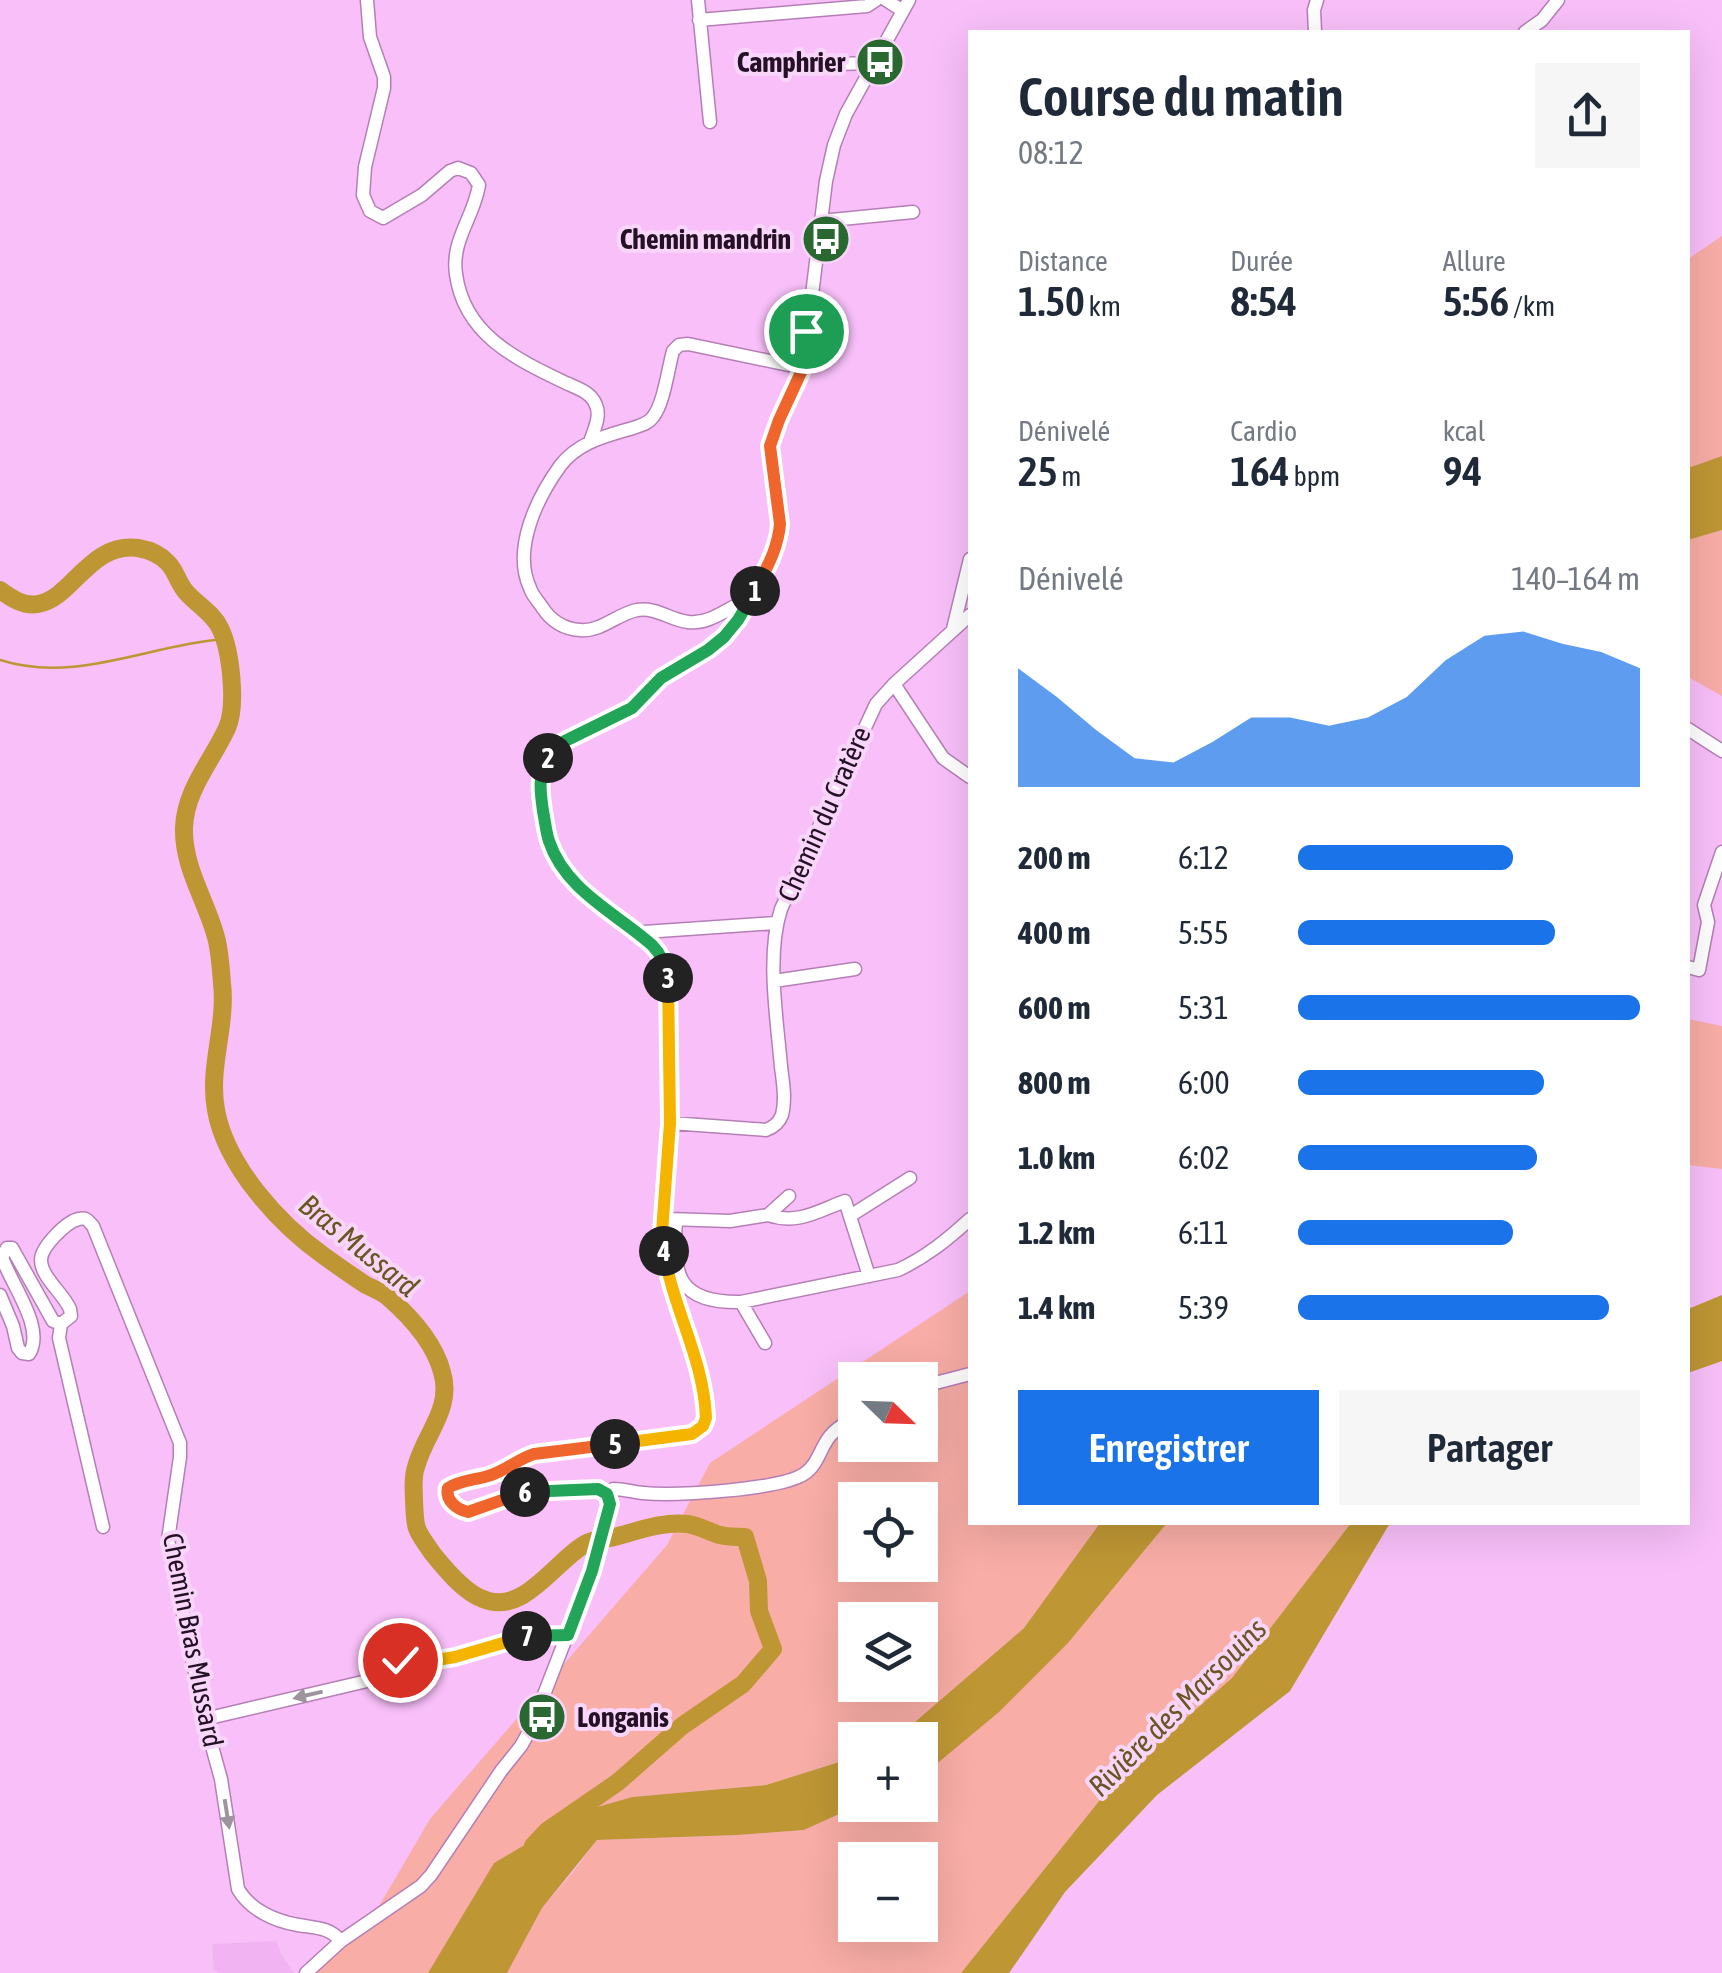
<!DOCTYPE html>
<html lang="fr">
<head>
<meta charset="utf-8">
<style>
	:root { --surface:#fff; --page:#f6f6f7; --text:#1f2937; --muted:#747a83; --accent:#1a73e8 }
	body { margin:0; font-family:"Asap Condensed",sans-serif; background:var(--page); color:var(--text); height:100vh; display:flex; flex-direction:column; font-size:38px; white-space:nowrap }
	* { box-sizing:border-box; margin:0 }
	p { font-size:32px; color:var(--muted) }
	.icon { flex:none; width:55px; height:55px; fill:none; stroke:currentColor; stroke-width:2; stroke-linecap:round; stroke-linejoin:round }
	.map { position:relative; flex:1; overflow:hidden }
	.panel { position:absolute; left:968px; top:30px; width:722px; height:1495px; display:flex; flex-direction:column; background:var(--surface); border-radius:0px; box-shadow:0 10px 40px #0002 }
	.panel>* { flex:none }
	.needle { width:65px; rotate:113deg }
	.tools { position:absolute; left:838px; top:1362px; display:grid; gap:20px }
	.tools a { display:grid; place-items:center; width:100px; height:100px; border-radius:0px; background:var(--surface); box-shadow:0 10px 40px #0002; font-size:50px }
	.pin { position:absolute; display:grid; place-items:center; width:85px; height:85px; color:#fff; margin:-42px; border:5px solid #fff; border-radius:50%; box-shadow:0 2px 10px #0007 }
	.km { position:absolute; width:50px; height:50px; margin:-25px; border-radius:50%; background:#222; color:#fff; font-size:28px; line-height:50px; text-align:center }
	.round { display:grid; place-items:center; flex:none; width:105px; height:105px; border-radius:0px; background:var(--page) }
	.headline { display:flex; align-items:center; justify-content:space-between; height:170px; padding:0 50px }
	h1 { font-size:55px; font-weight:600; line-height:75px }
	.stats { display:grid; grid-template-columns:repeat(3,1fr); gap:15px; height:170px; padding:10px 50px }
	.stats div { display:grid; align-content:center }
	.stats b { font-size:42px; font-weight:600 }
	.stats small { font-size:28px; font-weight:400 }
	.stats p { font-size:28px }
	.chart { height:280px; padding:20px 50px }
	.chart p { display:flex; justify-content:space-between }
	.chart svg { width:100%; height:180px; margin-top:10px; fill:var(--accent); opacity:.7 }
	.action { display:flex; gap:20px; margin-top:auto; padding:20px 50px }
	.action a { flex:1; height:115px; border-radius:0px; background:var(--accent); color:#fff; font-size:40px; font-weight:600; line-height:115px; text-align:center }
	.action a+a { background:var(--page); color:var(--text) }
	ul { padding:0 50px; list-style:none; font-size:32px }
	li { display:grid; grid-template-columns:160px 120px 1fr; align-items:center; height:75px }
	li i { height:25px; border-radius:12px; background:var(--accent) }
	.map>svg:first-child { display:block }
	.built { fill:#f2b3f3 }
	.green { fill:#f8ada6; fill-rule:evenodd }
	.water { fill:#be9634 }
	.lines { fill:none; stroke-linecap:round; stroke-linejoin:round }
	.stream { stroke:#be9634; stroke-width:2.5 }
	.river { stroke:#be9634; stroke-width:18 }
	.minor-casing { stroke:#b57fb6; stroke-width:15 }
	.minor { stroke:#fff; stroke-width:12 }
	.oneway { fill:#9d949d }
	.split-1-casing { stroke:#fff; stroke-width:20 }
	.split-2-casing { stroke:#fff; stroke-width:20 }
	.split-3-casing { stroke:#fff; stroke-width:20 }
	.split-4-casing { stroke:#fff; stroke-width:20 }
	.split-5-casing { stroke:#fff; stroke-width:20 }
	.split-6-casing { stroke:#fff; stroke-width:20 }
	.split-7-casing { stroke:#fff; stroke-width:20 }
	.split-8-casing { stroke:#fff; stroke-width:20 }
	.split-1 { stroke:#f0652b; stroke-width:12 }
	.split-2 { stroke:#22a559; stroke-width:12 }
	.split-3 { stroke:#22a559; stroke-width:12 }
	.split-4 { stroke:#f5b400; stroke-width:12 }
	.split-5 { stroke:#f5b400; stroke-width:12 }
	.split-6 { stroke:#f0652b; stroke-width:12 }
	.split-7 { stroke:#22a559; stroke-width:12 }
	.split-8 { stroke:#f5b400; stroke-width:12 }
	.labels { text-anchor:middle; dominant-baseline:central; stroke-width:8; stroke-linejoin:round; paint-order:stroke }
	.poi-label { font-size:28px; font-weight:bold; fill:#251126; stroke:#f8d6f9; text-anchor:end }
	.street-label { font-size:28px; fill:#251126; stroke:#f8d6f9 }
	.water-label { font-size:30px; font-style:italic; fill:#6a5523; stroke:#f8d6f9 }
</style>
</head>
<body>
<div class="map">
<svg width="1722" height="1973" viewBox="0 0 1722 1973">
	<rect width="100%" height="100%" fill="#f8bff9"/>
	<path class="built" d="M276 1941 281 1954 294 1973H219L214 1970 212 1944Z"/>
	<path class="green" d="M1722 236V456L1688 468V259Z
		M1722 530V696L1688 677V540Z
		M1688 1019 1722 1026V1169L1688 1165Z
		M970 1291V1522L1100 1523 1024 1628 894 1740H855V1757L766 1785 632 1797 580 1812 494 1863 428 1973H309L372 1918 430 1819 667 1545 710 1463ZM855 1380H920V1445H855ZM855 1500H920V1565H855ZM855 1620H920V1685H855Z
		M1167 1523H1351L1232 1678 1120 1775 961 1973H507L542 1908 572 1873 597 1840 738 1835 804 1830 859 1805H920V1773L934 1766 1068 1643ZM855 1860H920V1925H855Z"/>
	<path class="water" d="M1722 456V530L1688 540V468Z
		M1722 1295V1361L1688 1373V1309Z
		M1100 1523H1167L1068 1643 999 1712 934 1766 920 1773V1740H894L1024 1628Z
		M1351 1523H1390L1290 1691 1157 1795 1065 1892 1009 1973H961L1120 1775 1232 1678Z
		M855 1757V1805H859L804 1830 738 1835 597 1840 542 1908 507 1973H428L494 1863 580 1812 632 1797 766 1785Z"/>
	<g class="lines">
		<path class="stream" d="M0 660C75 684 149 645 223 639"/>
		<path class="river" d="M0 590C11 598 24 607 38 604 73 598 89 542 138 548 150 550 160 554 168 563 176 571 178 583 186 592 196 604 213 613 220 628 231 650 237 706 227 728 212 761 185 790 184 828 183 869 208 903 217 941 220 955 221 970 222 983 227 1026 208 1067 216 1110 226 1166 279 1224 324 1256 338 1266 352 1276 366 1285 374 1289 382 1292 388 1297 411 1317 434 1342 442 1372 453 1409 425 1433 416 1467 412 1478 414 1489 414 1500 415 1530 415 1529 433 1554 445 1569 464 1592 483 1599 525 1617 557 1557 589 1542 595 1539 607 1539 614 1537 638 1531 663 1521 688 1524 700 1526 709 1532 720 1535 728 1537 738 1537 745 1537L758 1581 759 1611 773 1649 743 1684 682 1726 618 1782 547 1831 533 1846"/>
		<g class="minor-casing">
			<path id="minor" d="M367 0 370 37 384 77V88L365 167 363 195 370 211 383 218 422 195 450 171 458 168 471 173 479 185C474 217 451 240 456 274 464 335 516 359 566 383 577 388 591 392 596 405 601 416 594 430 590 442
				M698 0 710 122
				M886 0 903 11
				M699 20 867 6 876 0
				M1315 32 1314 10 1317 0
				M1525 32 1542 20 1558 0
				M758 66 874 63
				M821 221 913 212
				M752 598C731 605 711 625 688 622 670 620 657 607 637 610 617 614 601 632 580 630 564 629 551 621 542 607 538 601 532 595 530 588 512 549 537 498 560 466 578 442 606 436 633 428 641 425 648 424 653 417 664 403 668 369 673 351L679 345 688 344 803 368
				M953 629 970 559
				M894 684 943 758 970 777
				M1688 729 1722 751
				M641 935 644 932 776 923
				M1688 967 1699 970 1708 922 1704 905 1722 852
				M774 981 855 969
				M671 1123 766 1130C774 1127 779 1123 782 1115 786 1100 783 1082 781 1067 777 1018 766 956 781 909L876 704 894 684 970 615
				M768 1215C798 1225 818 1211 845 1201L869 1276
				M850 1216 910 1178
				M669 1219 730 1221 768 1215 789 1196
				M676 1220C672 1276 678 1303 741 1302L898 1270C926 1257 947 1240 970 1219
				M0 1295 13 1326 18 1348 22 1353 29 1354C46 1328 10 1283 2 1257L7 1248H12L53 1321 61 1324
				M741 1302 765 1343
				M920 1387 970 1374
				M607 1494 598 1489 527 1491 468 1512 448 1500 446 1494 448 1488 453 1484 487 1476 522 1458 534 1454 682 1436 698 1431 706 1417 702 1387 695 1358 667 1267 662 1232 671 1123 670 992 666 967 660 953 652 945C616 913 565 890 549 841 546 832 545 821 543 811 539 785 539 766 557 746L632 709 661 678 708 650 723 637 752 598 771 560 779 536 780 524 772 478 770 446 779 420 803 368 826 181 834 145 846 114 909 0
				M607 1494 613 1489C623 1489 633 1492 643 1493 675 1496 779 1490 804 1474 818 1465 820 1448 830 1436 836 1428 846 1423 855 1418
				M103 1527 59 1338 61 1324 71 1316 70 1309C63 1293 41 1277 41 1260 41 1247 67 1221 79 1219 87 1217 88 1221 93 1226L180 1443V1457L168 1540 205 1721 221 1779 238 1889C250 1910 275 1921 298 1925 316 1928 329 1927 341 1941
				M205 1719 367 1681 394 1661 437 1660 455 1657 516 1638 569 1635
				M306 1973 341 1941 421 1886 431 1875 501 1771 521 1746 531 1728 592 1571 611 1504 607 1494"/>
		</g>
		<use href="#minor" class="minor"/>
	</g>
	<defs><path id="oneway-solid" d="M-6-.8H1V-3.2L6.5 0L1 3.2V.8H-6Z" transform="scale(2.5)"/></defs>
	<g class="oneway">
		<use href="#oneway-solid" transform="translate(308 1695) rotate(167)"/>
		<use href="#oneway-solid" transform="translate(227 1814) rotate(81)"/>
	</g>
	<g class="lines">
		<g class="split-1-casing">
			<path id="split-1" d="M755 591C766 569 778 549 780 524L770 446 779 420 803 368 806 331"/>
		</g>
		<g class="split-2-casing">
			<path id="split-2" d="M548 758 557 746 565 741 632 708 661 678 708 650 724 637 738 620 755 591"/>
		</g>
		<g class="split-3-casing">
			<path id="split-3" d="M548 758C538 777 540 790 543 811 545 821 546 832 549 841 565 890 616 913 652 945 662 955 666 965 668 978"/>
		</g>
		<g class="split-4-casing">
			<path id="split-4" d="M664 1251 662 1232 670 1123 668 978"/>
		</g>
		<g class="split-5-casing">
			<path id="split-5" d="M615 1444 692 1434 703 1426 706 1418C704 1359 672 1307 664 1251"/>
		</g>
		<g class="split-6-casing">
			<path id="split-6" d="M525 1492 468 1512C456 1509 445 1500 448 1488 461 1480 475 1480 488 1476 505 1471 518 1459 534 1454L615 1444"/>
		</g>
		<g class="split-7-casing">
			<path id="split-7" d="M525 1492 598 1489 607 1494 610 1504 592 1571 568 1635 527 1636"/>
		</g>
		<g class="split-8-casing">
			<path id="split-8" d="M400 1660 430 1661 455 1657 527 1636"/>
		</g>
		<use href="#split-1" class="split-1"/>
		<use href="#split-2" class="split-2"/>
		<use href="#split-3" class="split-3"/>
		<use href="#split-4" class="split-4"/>
		<use href="#split-5" class="split-5"/>
		<use href="#split-6" class="split-6"/>
		<use href="#split-7" class="split-7"/>
		<use href="#split-8" class="split-8"/>
	</g>
	<defs>
		<g id="bus-disc" transform="scale(2.5)"><circle r="9.5" fill="#296830" stroke="#f8d6f9"/><path d="M-5-6H5V4H4V6H2V4H-2V6H-4V4H-5ZM-3.5-4V0h7V-4ZM-3.5 1.2v1.5H-2V1.2ZM2 1.2v1.5H3.5V1.2Z" fill="#fff"/></g>
	</defs>
	<g fill-rule="evenodd">
		<use href="#bus-disc" x="880" y="62"/>
		<use href="#bus-disc" x="826" y="239"/>
		<use href="#bus-disc" x="542" y="1717"/>
	</g>
	<g class="labels">
		<g class="poi-label">
			<text x="845" y="62">Camphrier</text>
			<text x="791" y="239">Chemin mandrin</text>
			<text x="577" y="1717" text-anchor="start">Longanis</text>
		</g>
		<g class="street-label">
			<text transform="translate(824 814) rotate(-66)">Chemin du Cratère</text>
			<text transform="translate(193 1640) rotate(79)">Chemin Bras Mussard</text>
		</g>
		<g class="water-label">
			<text transform="translate(359 1245) rotate(39)">Bras Mussard</text>
			<text transform="translate(1177 1707) rotate(-45)">Rivière des Marsouins</text>
		</g>
	</g>
</svg>
<div class="tools">
<a><svg class="needle" viewBox="-14 -14 28 28"><path d="M0-13l5 13h-10z" fill="#e53935"/><path d="M0 13l5-13h-10z" fill="#747a83"/></svg></a>
<a><svg class="icon" aria-label="locate" viewBox="0 0 24 24"><circle cx="12" cy="12" r="6"/><path d="M12 2v4M12 18v4M2 12h4M18 12h4"/></svg></a>
<a><svg class="icon" aria-label="layers" viewBox="0 0 24 24"><path d="M12 4l9 5-9 5-9-5zM3 14l9 5 9-5"/></svg></a>
<a>+</a>
<a>−</a>
</div>
<div class="pin" style="left:806px;top:331px;background:#1e9e55"><svg class="icon" aria-label="arrive" viewBox="0 0 24 24"><path d="M6 21V4h12l-3 4 3 4H6"/></svg></div>
<div class="pin" style="left:400px;top:1660px;background:#d93025"><svg class="icon" aria-label="check" viewBox="0 0 24 24"><path d="M5 12l5 5 9-10"/></svg></div>
<b class="km" style="left:755px;top:591px">1</b>
<b class="km" style="left:548px;top:758px">2</b>
<b class="km" style="left:668px;top:978px">3</b>
<b class="km" style="left:664px;top:1251px">4</b>
<b class="km" style="left:615px;top:1444px">5</b>
<b class="km" style="left:525px;top:1492px">6</b>
<b class="km" style="left:527px;top:1636px">7</b>
<section class="panel">
<div class="headline"><div><h1>Course du matin</h1><p>08:12</p></div><a class="round"><svg class="icon" aria-label="share" viewBox="0 0 24 24"><path d="M12 15V3M7 8l5-5 5 5M5 13v7h14v-7"/></svg></a></div>
<div class="stats">
<div><p>Distance</p><b>1.50<small> km</small></b></div>
<div><p>Durée</p><b>8:54</b></div>
<div><p>Allure</p><b>5:56<small> /km</small></b></div>
</div>
<div class="stats">
<div><p>Dénivelé</p><b>25<small> m</small></b></div>
<div><p>Cardio</p><b>164<small> bpm</small></b></div>
<div><p>kcal</p><b>94</b></div>
</div>
<div class="chart"><p><span>Dénivelé</span>140–164 m</p>
<svg viewBox="0 0 160 44" preserveAspectRatio="none"><path d="M0 44V15L10 22L20 30L30 37L40 38L50 33L60 27L70 27L80 29L90 27L100 22L110 13L120 7L130 6L140 9L150 11L160 15V44z"/></svg>
</div>
<ul>
<li><b>200 m</b>6:12<i style="width:63%"></i></li>
<li><b>400 m</b>5:55<i style="width:75%"></i></li>
<li><b>600 m</b>5:31<i style="width:100%"></i></li>
<li><b>800 m</b>6:00<i style="width:72%"></i></li>
<li><b>1.0 km</b>6:02<i style="width:70%"></i></li>
<li><b>1.2 km</b>6:11<i style="width:63%"></i></li>
<li><b>1.4 km</b>5:39<i style="width:91%"></i></li>
</ul>
<div class="action"><a>Enregistrer</a><a>Partager</a></div>
</section>
</div>
</body>
</html>
